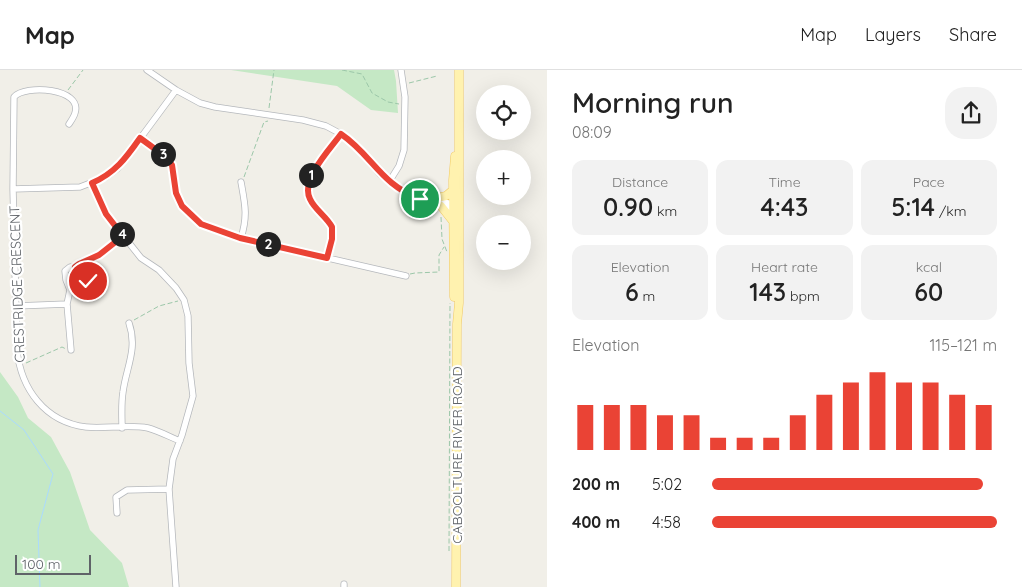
<!DOCTYPE html>
<html lang="en">
<head>
<meta charset="utf-8">
<style>
	:root { --surface:#fff; --page:#f2f2f2; --text:#222; --muted:#767676; --line:#e0e0e0; --accent:#ea4335 }
	body { margin:0; font-family:Quicksand,sans-serif; background:var(--page); color:var(--text); height:100vh; display:flex; flex-direction:column; font-size:19px; white-space:nowrap }
	* { box-sizing:border-box; margin:0 }
	p { font-size:16px; color:var(--muted) }
	.icon { flex:none; width:28px; height:28px; fill:none; stroke:currentColor; stroke-width:2; stroke-linecap:round; stroke-linejoin:round }
	.map { position:relative; flex:1; overflow:hidden }
	.panel { display:flex; flex-direction:column; background:var(--surface); width:475px }
	.panel>* { flex:none }
	.fabs { position:absolute; left:476px; top:15px; display:grid; gap:10px }
	.fabs a { display:grid; place-items:center; width:55px; height:55px; border-radius:50%; background:var(--surface); box-shadow:0 5px 20px #0002; font-size:25px }
	.scale { position:absolute; left:15px; bottom:12px; width:76px; box-sizing:border-box; padding-left:5px; border:2px solid #5f6368; border-top:0; font-size:14px; line-height:18px; white-space:nowrap; color:#5f6368; -webkit-text-stroke:4px #fff; paint-order:stroke }
	.pin { position:absolute; display:grid; place-items:center; width:42px; height:42px; color:#fff; margin:-21px; border:2px solid #fff; border-radius:50%; box-shadow:0 1px 5px #0007 }
	.km { position:absolute; width:25px; height:25px; margin:-12px; border-radius:50%; background:#222; color:#fff; font-size:14px; line-height:25px; text-align:center }
	.round { display:grid; place-items:center; flex:none; width:52px; height:52px; border-radius:20px; background:var(--page) }
	.head { display:flex; align-items:center; justify-content:space-between; height:85px; padding:0 25px }
	h1 { font-size:28px; font-weight:600; line-height:38px }
	.stats { display:grid; grid-template-columns:repeat(3,1fr); gap:8px; height:85px; padding:5px 25px }
	.stats div { display:grid; align-content:center; border-radius:12px; background:var(--page); text-align:center }
	.stats b { font-size:25px; font-weight:600 }
	.stats small { font-size:14px; font-weight:400 }
	.stats p { font-size:14px }
	.chart { height:140px; padding:10px 25px }
	.chart p { display:flex; justify-content:space-between }
	.chart svg { width:100%; height:90px; margin-top:5px; stroke:var(--accent); stroke-width:6 }
	ul { padding:0 25px; list-style:none; font-size:16px }
	li { display:grid; grid-template-columns:80px 60px 1fr; align-items:center; height:38px }
	li i { height:12px; border-radius:6px; background:var(--accent) }
	header { display:flex; align-items:center; gap:30px; box-sizing:border-box; height:70px; padding:0 25px; background:var(--surface); border-bottom:1px solid var(--line) }
	header strong { font-size:24px }
	nav { display:flex; gap:28px; margin-inline-start:auto; font-size:18px }
	main { display:flex; flex:1; min-height:0 }
	.map>svg:first-child { display:block }
	.green { fill:#c5e8c5 }
	.lines { fill:none; stroke-linecap:round; stroke-linejoin:round }
	.stream { stroke:#aadaff; stroke-width:1 }
	.minor-casing { stroke:#b5b8bc; stroke-width:7 }
	.major-casing { stroke:#f2c960; stroke-width:9 }
	.path { stroke:#9cc7a9; stroke-width:1; stroke-dasharray:5 2.5; stroke-linecap:butt }
	.minor { stroke:#fff; stroke-width:5.5 }
	.major { stroke:#fff2af; stroke-width:8 }
	.route-casing { stroke:#fff; stroke-width:10 }
	.route { stroke:#ea4335; stroke-width:6 }
	.labels { text-anchor:middle; dominant-baseline:central; stroke-width:4.5; stroke-linejoin:round; paint-order:stroke }
	.street-label { font-size:14px; fill:#5f6368; stroke:#fff }
</style>
</head>
<body>
<header>
<strong>Map</strong>
<nav><a>Map</a><a>Layers</a><a>Share</a></nav>
</header>
<main>
<div class="map">
<svg width="547" height="517" viewBox="0 0 547 517">
	<rect width="100%" height="100%" fill="#f1efe8"/>
	<path class="green" d="M231 0H394L396 11 398 43 371 40 337 16Z
		M0 302 18 327 28 348 51 367 70 402 90 460 122 493 129 517H0Z"/>
	<g class="lines">
		<path class="stream" d="M0 341 24 360 53 404 38 460 40 517"/>
		<g class="minor-casing">
			<path id="minor" d="M147 0 176 20 200 33 215 37 303 50 326 56 341 64 353 73 380 104 400 120 430 135 457 138
				M69 54C71 51 74 47 75 43 83 18 25 14 14 27L13 119 17 280C21 319 45 352 86 357 106 359 128 354 148 358 159 361 170 367 180 371
				M140 68 166 87 172 95 176 123 182 136 201 154 241 168 406 206
				M389 112 399 96 404 80 405 27 401 0
				M92 113 106 144 141 188 159 200 176 218 184 230 188 246 189 293 193 326 182 365 173 389 169 419 176 517
				M13 119 80 117 106 107 117 99 128 85 176 20
				M432 129 452 134
				M241 168C248 146 245 134 241 112
				M327 188 331 169 332 157C327 148 318 141 312 132 297 112 329 81 341 64
				M67 234 71 280
				M16 236 67 234 70 220 66 210 65 201 70 197H75L88 211V214L70 220
				M122 358C122 346 121 334 123 322 126 298 138 279 129 253
				M117 443 116 427 127 420 169 419
				M344 514V517"/>
		</g>
		<g class="major-casing">
			<path id="major" d="M432 129 446 126 453 120
				M441 136 452 150
				M454 227 453 110 455 86
				M456 517 457 254 459 233V0"/>
		</g>
		<path class="path" d="M342 0 362 4 372 23 388 32 399 34
			M409 13 437 6
			M68 20 83 0
			M269 38 274 0
			M244 107 264 52 268 51
			M441 147 442 169 447 182
			M79 193 99 185 118 170
			M410 204 415 203 439 202V185L444 177
			M134 250 159 236 178 231
			M26 293 62 277 66 279
			M449 481 450 233"/>
		<use href="#minor" class="minor"/>
		<use href="#major" class="major"/>
	</g>
	<g class="lines">
		<g class="route-casing">
			<path id="route" d="M88 211 75 197 79 194 99 185 123 166 106 144 92 113C115 103 126 88 140 68L166 87 172 95 176 123 182 136 201 154 240 168 327 188 332 169V157C326 146 315 140 310 129 300 110 330 79 341 64 372 85 381 115 420 129"/>
		</g>
		<use href="#route" class="route"/>
	</g>
	<g class="labels">
		<g class="street-label">
			<text transform="translate(17 214) rotate(-92)">CRESTRIDGE CRESCENT</text>
			<text transform="translate(457 385) rotate(-90)">CABOOLTURE RIVER ROAD</text>
		</g>
	</g>
</svg>
<div class="fabs">
<a><svg class="icon" aria-label="locate" viewBox="0 0 24 24"><circle cx="12" cy="12" r="6"/><path d="M12 2v4M12 18v4M2 12h4M18 12h4"/></svg></a>
<a>+</a>
<a>−</a>
</div>
<div class="scale">100 m</div>
<div class="pin" style="left:420px;top:129px;background:#1e9e55"><svg class="icon" aria-label="arrive" viewBox="0 0 24 24"><path d="M6 21V4h12l-3 4 3 4H6"/></svg></div>
<div class="pin" style="left:88px;top:211px;background:#d93025"><svg class="icon" aria-label="check" viewBox="0 0 24 24"><path d="M5 12l5 5 9-10"/></svg></div>
<b class="km" style="left:311px;top:105px">1</b>
<b class="km" style="left:268px;top:174px">2</b>
<b class="km" style="left:163px;top:84px">3</b>
<b class="km" style="left:122px;top:164px">4</b>
</div>
<section class="panel">
<div class="head"><div><h1>Morning run</h1><p>08:09</p></div><a class="round"><svg class="icon" aria-label="share" viewBox="0 0 24 24"><path d="M12 15V3M7 8l5-5 5 5M5 13v7h14v-7"/></svg></a></div>
<div class="stats">
<div><p>Distance</p><b>0.90<small> km</small></b></div>
<div><p>Time</p><b>4:43</b></div>
<div><p>Pace</p><b>5:14<small> /km</small></b></div>
</div>
<div class="stats">
<div><p>Elevation</p><b>6<small> m</small></b></div>
<div><p>Heart rate</p><b>143<small> bpm</small></b></div>
<div><p>kcal</p><b>60</b></div>
</div>
<div class="chart"><p><span>Elevation</span>115–121 m</p>
<svg viewBox="0 0 160 44" preserveAspectRatio="none"><path d="M5 44V22M15 44V22M25 44V22M35 44V27M45 44V27M55 44V38M65 44V38M75 44V38M85 44V27M95 44V17M105 44V11M115 44V6M125 44V11M135 44V11M145 44V17M155 44V22"/></svg>
</div>
<ul>
<li><b>200 m</b>5:02<i style="width:95%"></i></li>
<li><b>400 m</b>4:58<i style="width:100%"></i></li>
</ul>
</section>
</main>
</body>
</html>
